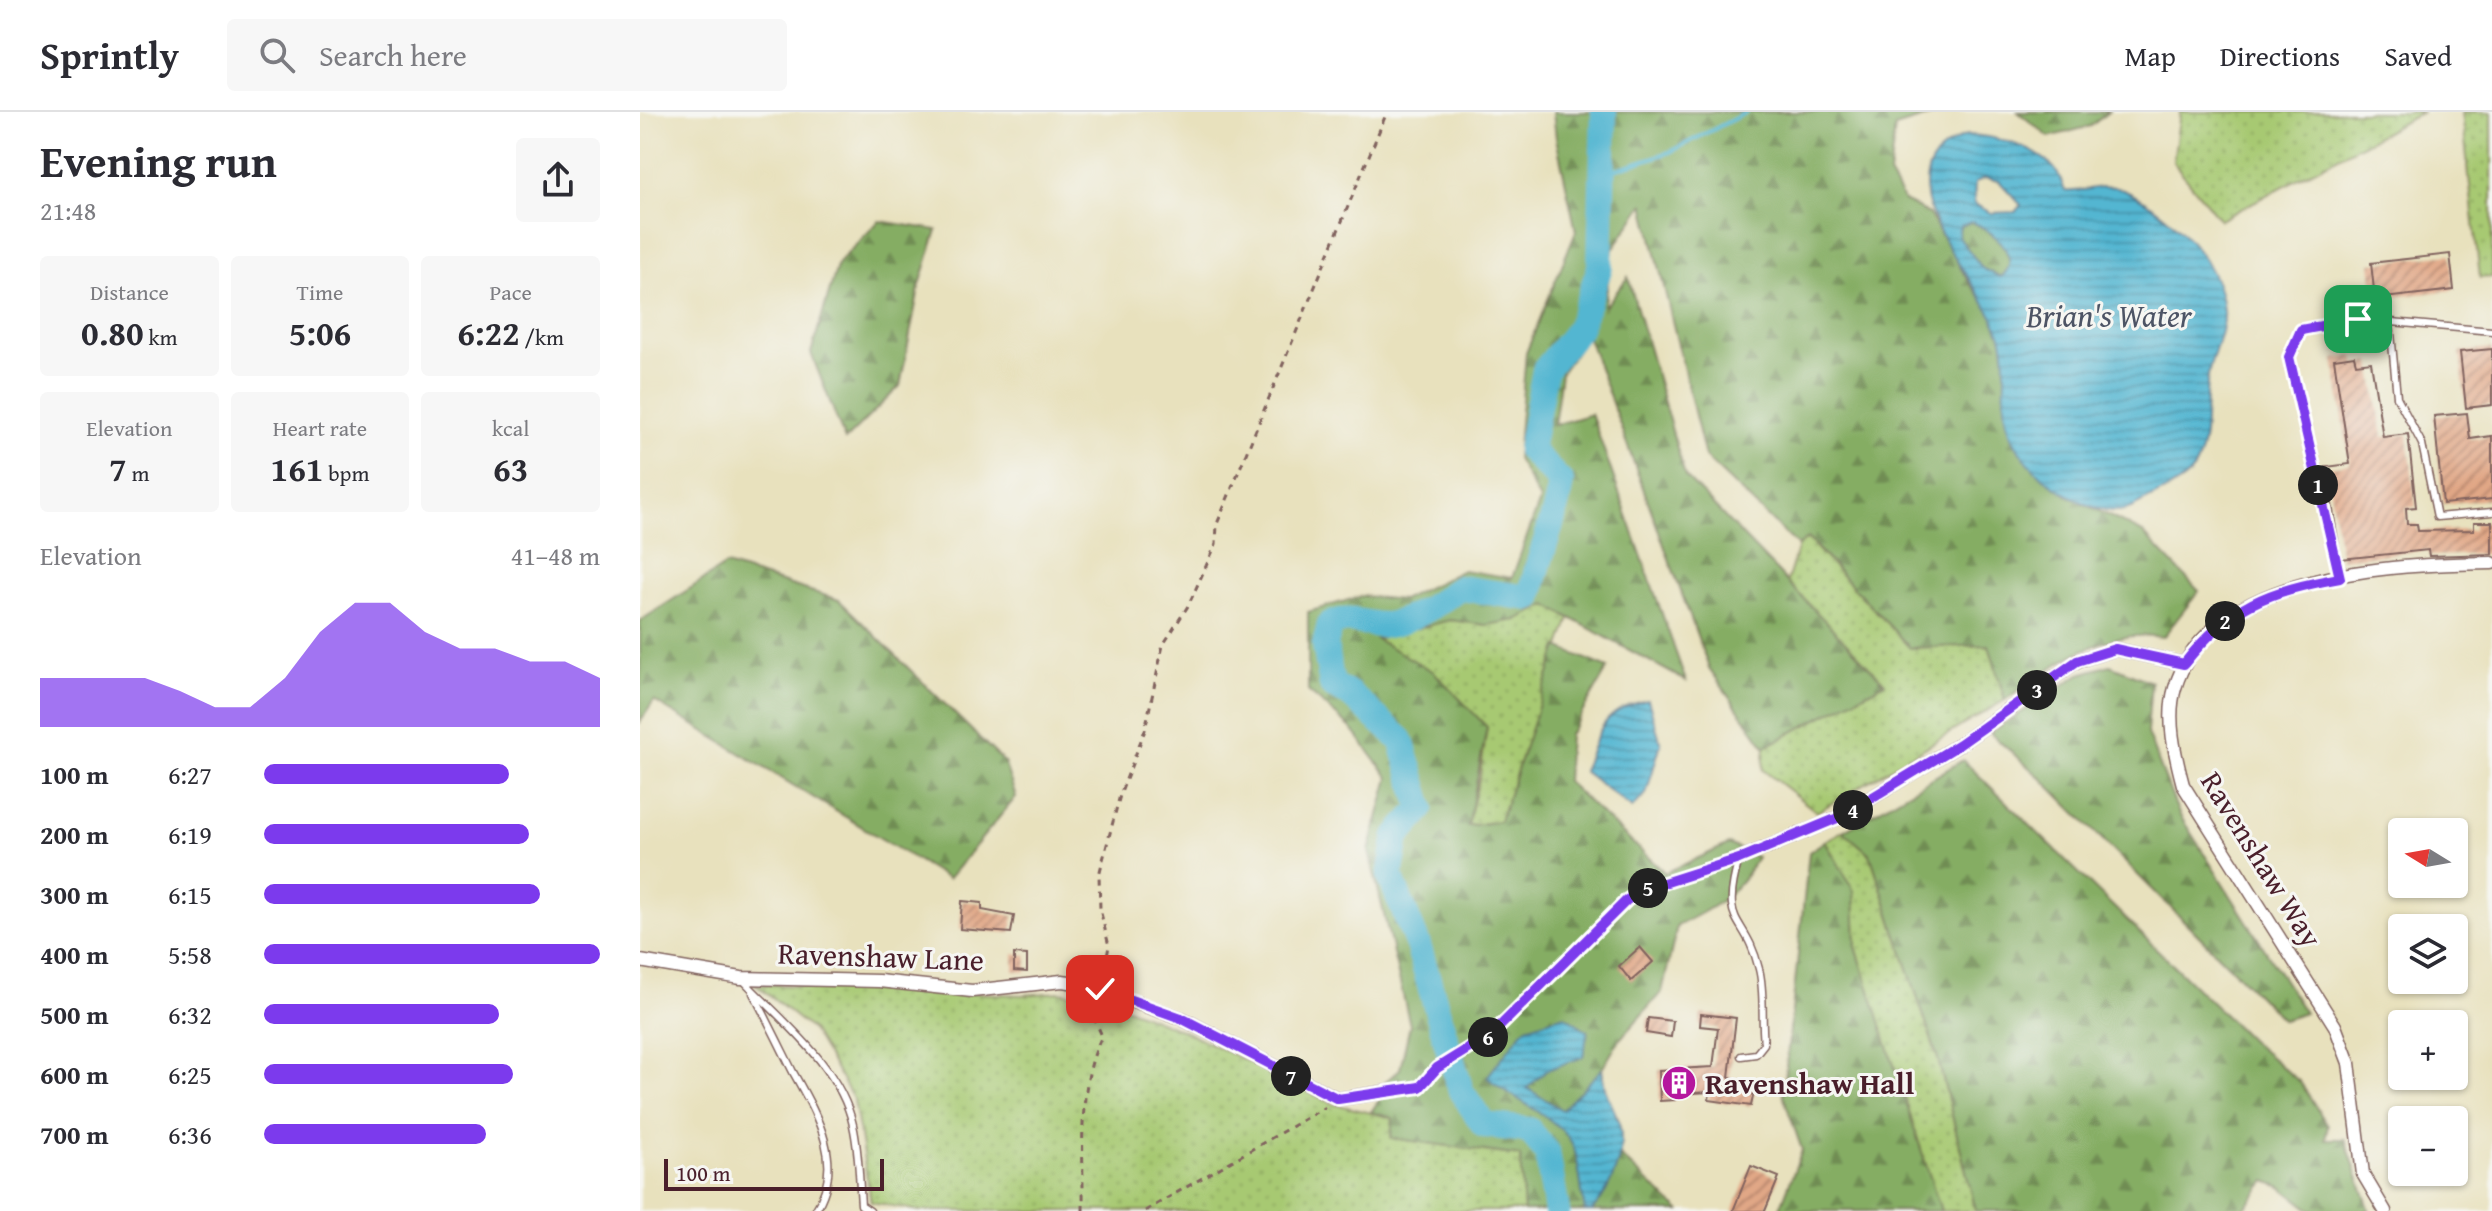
<!DOCTYPE html>
<html lang="en">
<head>
<meta charset="utf-8">
<style>
	:root { --surface:#fff; --page:#f7f7f7; --text:#2b2b33; --muted:#7c7c81; --line:#e1e1e2; --accent:#7c3aed }
	body { margin:0; font-family:"Gentium Book Plus",serif; background:var(--page); color:var(--text); height:100vh; display:flex; flex-direction:column; font-size:30px; white-space:nowrap }
	* { box-sizing:border-box; margin:0 }
	p { font-size:26px; color:var(--muted) }
	.icon { flex:none; width:44px; height:44px; fill:none; stroke:currentColor; stroke-width:2; stroke-linecap:round; stroke-linejoin:round }
	.map { position:relative; flex:1; overflow:hidden }
	.side { display:flex; flex-direction:column; background:var(--surface); width:640px }
	.side>* { flex:none }
	.needle { width:52px; rotate:281deg }
	.buttons { position:absolute; left:1748px; top:706px; display:grid; gap:16px }
	.buttons a { display:grid; place-items:center; width:80px; height:80px; border-radius:8px; background:var(--surface); box-shadow:0 2px 6px #0004; font-size:40px }
	.scale { position:absolute; left:24px; bottom:20px; width:220px; box-sizing:border-box; padding-left:8px; border:4px solid #4a1f2b; border-top:0; font-size:22px; line-height:28px; white-space:nowrap; color:#4a1f2b; -webkit-text-stroke:6px #f6f6f2; paint-order:stroke }
	.pin { position:absolute; display:grid; place-items:center; width:68px; height:68px; color:#fff; margin:-34px; border-radius:16px; box-shadow:0 4px 12px #0006 }
	.km { position:absolute; width:40px; height:40px; margin:-20px; border-radius:50%; background:#222; color:#fff; font-size:22px; line-height:40px; text-align:center }
	.round { display:grid; place-items:center; flex:none; width:84px; height:84px; border-radius:8px; background:var(--page) }
	.summary { display:flex; align-items:center; justify-content:space-between; height:136px; padding:0 40px }
	h1 { font-size:44px; font-weight:800; line-height:60px }
	.figures { display:grid; grid-template-columns:repeat(3,1fr); gap:12px; height:136px; padding:8px 40px }
	.figures div { display:grid; align-content:center; border-radius:8px; background:var(--page); text-align:center }
	.figures b { font-size:34px; font-weight:800 }
	.figures small { font-size:22px; font-weight:400 }
	.figures p { font-size:22px }
	.chart { height:224px; padding:16px 40px }
	.chart p { display:flex; justify-content:space-between }
	.chart svg { width:100%; height:144px; margin-top:8px; fill:var(--accent); opacity:.7 }
	ul { padding:0 40px; list-style:none; font-size:26px }
	li { display:grid; grid-template-columns:128px 96px 1fr; align-items:center; height:60px }
	li i { height:20px; border-radius:10px; background:var(--accent) }
	header { display:flex; align-items:center; gap:48px; box-sizing:border-box; height:112px; padding:0 40px; background:var(--surface); border-bottom:2px solid var(--line) }
	header strong { font-size:38px }
	nav { display:flex; gap:44px; margin-inline-start:auto; font-size:28px }
	.search { width:560px; height:72px; background:var(--page); display:flex; align-items:center; gap:20px; box-sizing:border-box; padding:0 28px; border-radius:8px; color:var(--muted); font-size:30px }
	main { display:flex; flex:1; min-height:0 }
	.map>svg:first-child { display:block }
	.grass { fill:url(#grass-dots); stroke:#78744e; stroke-width:2 }
	.forest { fill:url(#forest-firs); stroke:#686648; stroke-width:2 }
	.water { fill:url(#water-rules); stroke:#4e6a7e; stroke-width:2; fill-rule:evenodd }
	.lines { fill:none; stroke-linecap:round; stroke-linejoin:round }
	.stream { stroke:#53b6d1; stroke-width:4 }
	.river { stroke:#53b6d1; stroke-width:26 }
	.building { fill:url(#building-hatch) }
	.service-casing { stroke:#81635e; stroke-width:9 }
	.minor-casing { stroke:#81635e; stroke-width:15 }
	.path { stroke:#81635e; stroke-width:3; stroke-dasharray:6 6; stroke-linecap:butt }
	.service { stroke:#fff; stroke-width:6 }
	.minor { stroke:#fff; stroke-width:12 }
	.route-casing { stroke:#fff; stroke-width:16 }
	.route { stroke:#7c3aed; stroke-width:10 }
	.labels { text-anchor:middle; dominant-baseline:central; stroke-width:6; stroke-linejoin:round; paint-order:stroke }
	.street-label { font-size:30px; fill:#4a1f2b; stroke:#f6f6f2 }
	.poi-label { font-size:30px; font-weight:bold; fill:#4a1f2b; stroke:#f6f6f2; text-anchor:start }
	.water-label { font-size:32px; font-style:italic; fill:#4d5465; stroke:#f6f6f2 }
</style>
</head>
<body>
<header>
<strong>Sprintly</strong>
<div class="search"><svg class="icon" aria-label="search" viewBox="0 0 24 24"><circle cx="10" cy="10" r="6"/><path d="M15 15l6 6"/></svg>Search here</div>
<nav><a>Map</a><a>Directions</a><a>Saved</a></nav>
</header>
<main>
<section class="side">
<div class="summary"><div><h1>Evening run</h1><p>21:48</p></div><a class="round"><svg class="icon" aria-label="share" viewBox="0 0 24 24"><path d="M12 15V3M7 8l5-5 5 5M5 13v7h14v-7"/></svg></a></div>
<div class="figures">
<div><p>Distance</p><b>0.80<small> km</small></b></div>
<div><p>Time</p><b>5:06</b></div>
<div><p>Pace</p><b>6:22<small> /km</small></b></div>
</div>
<div class="figures">
<div><p>Elevation</p><b>7<small> m</small></b></div>
<div><p>Heart rate</p><b>161<small> bpm</small></b></div>
<div><p>kcal</p><b>63</b></div>
</div>
<div class="chart"><p><span>Elevation</span>41–48 m</p>
<svg viewBox="0 0 160 44" preserveAspectRatio="none"><path d="M0 44V29L10 29L20 29L30 29L40 33L50 38L60 38L70 29L80 15L90 6L100 6L110 15L120 20L130 20L140 24L150 24L160 29V44z"/></svg>
</div>
<ul>
<li><b>100 m</b>6:27<i style="width:73%"></i></li>
<li><b>200 m</b>6:19<i style="width:79%"></i></li>
<li><b>300 m</b>6:15<i style="width:82%"></i></li>
<li><b>400 m</b>5:58<i style="width:100%"></i></li>
<li><b>500 m</b>6:32<i style="width:70%"></i></li>
<li><b>600 m</b>6:25<i style="width:74%"></i></li>
<li><b>700 m</b>6:36<i style="width:66%"></i></li>
</ul>
</section>
<div class="map">
<svg width="1852" height="1099" viewBox="0 0 1852 1099">
	<defs>
		<pattern id="grass-dots" width="8" height="8" patternUnits="userSpaceOnUse" patternTransform="scale(2)"><rect width="8" height="8" fill="#a7c972"/><path d="M2 2h.1M6 6h.1" fill="none" stroke="#91ac63" stroke-width="1.8" stroke-linecap="round"/></pattern>
		<pattern id="forest-firs" width="22" height="20" patternUnits="userSpaceOnUse" patternTransform="scale(2)"><rect width="22" height="20" fill="#85ad64"/><path d="M5 1l3.5 6h-7zM16 11l3.5 6h-7z" fill="#6f8c53"/></pattern>
		<pattern id="water-rules" width="6" height="5" patternUnits="userSpaceOnUse" patternTransform="scale(2)"><rect width="6" height="5" fill="#53b6d1"/><path d="M0 2.5h6" fill="none" stroke="#4793aa"/></pattern>
		<pattern id="building-hatch" width="6" height="6" patternUnits="userSpaceOnUse" patternTransform="scale(2)"><rect width="6" height="6" fill="#e1a786"/><path d="M-1 1l2-2M0 6l6-6M5 7l2-2" fill="none" stroke="#b8876e"/></pattern>
	</defs>
	<rect width="100%" height="100%" fill="#f6f6f2"/>
	<filter id="ink" filterUnits="userSpaceOnUse"><feTurbulence type="fractalNoise" baseFrequency=".0125" numOctaves="2"/><feDisplacementMap in="SourceGraphic" scale="16" xChannelSelector="R" yChannelSelector="G"/><feConvolveMatrix kernelMatrix="1 2 1 2 8 2 1 2 1" color-interpolation-filters="sRGB"/></filter>
	<filter id="wash" filterUnits="userSpaceOnUse"><feTurbulence type="fractalNoise" baseFrequency=".006" numOctaves="4" result="noise"/><feDisplacementMap in="SourceGraphic" scale="32" xChannelSelector="R" yChannelSelector="G"/><feGaussianBlur stdDeviation="1.8" result="paint"/><feColorMatrix in="noise" values="0 0 0 0 0 0 0 0 0 0 0 0 0 0 0 0 0 1.4 0 .05"/><feComposite in="paint" operator="in"/></filter>
	<g filter="url(#wash)">
		<rect width="100%" height="100%" fill="#e8e1bd"/>
		<path class="grass" d="M1540 0H1783L1580 108 1533 50Z
			M1822 0H1852V165L1840 166Z
			M1167 426 1270 536 1349 533 1365 588 1177 700 1123 658 1125 635 1244 571 1147 470 1158 434Z
			M907 493 930 506 860 709 827 714 840 664 847 615 735 526 810 508 846 513 876 508Z
			M1203 719 1230 742 1298 947 1336 1099H1301L1293 1081 1216 835 1214 779 1185 729Z
			M115 872 382 883 420 880 475 891 553 923 694 992 753 1006 751 1026 880 1044 884 1099H279L231 1090 214 988 172 918Z"/>
		<path class="forest" d="M913 0H1303L1255 15 1249 63 1264 89 1289 102 1330 172 1350 197 1362 226 1366 253 1365 296 1427 383 1503 421 1559 479 1523 525C1462 515 1412 555 1365 588L1349 533 1270 536 1168 426 1158 434 1065 345 1004 92 973 137 964 196 988 165 1045 364 1245 571 1125 635 1069 556 947 223 921 261 914 313 951 302 1046 569 907 493 876 508 846 513 810 508 736 527 794 560 847 615 828 714 860 709 918 535 968 556 929 623 926 669 1025 761 1089 732 1117 745C1097 784 1075 795 1037 814L1022 880 980 927 962 957 965 985 978 1006 979 1043 1040 1099H884L880 1044 751 1026 753 1006 731 1000 741 985 745 970 760 957 770 913 729 739 749 666 711 616 668 579V500L722 484 762 488 823 458 872 466 900 388 877 347 886 241 936 119 916 26Z
			M1378 0H1468L1451 14 1409 25Z
			M239 109 297 118 279 176 260 274 205 328 171 241 198 151Z
			M1332 110C1351 118 1385 146 1361 165L1343 157 1317 124 1320 114Z
			M86 453 199 488 364 650 376 685 308 767 14 589 0 610V509Z
			M1470 553 1511 570 1507 621 1539 702 1665 901 1643 908 1402 667 1350 621 1440 562Z
			M1323 648 1611 929 1660 970 1688 1014 1685 1027H1705L1730 1099H1672L1641 1075 1626 1069 1602 1099H1336L1298 947 1230 742 1203 719Z
			M1185 729 1214 779 1216 835 1301 1099H1139L1162 1038 1143 983 1169 740Z"/>
		<path class="water" d="M1327 23C1355 24 1394 34 1414 56 1419 61 1422 72 1425 79 1441 81 1463 71 1478 76 1525 93 1580 149 1583 199 1585 220 1571 243 1568 264 1563 294 1569 324 1556 353 1547 372 1514 383 1497 393 1481 404 1457 398 1440 389 1402 371 1368 339 1365 296 1363 269 1369 244 1359 218 1336 162 1228 63 1327 23ZM1344 66 1359 69 1381 93 1375 100 1351 101 1334 92 1335 71ZM1332 110C1351 117 1385 146 1361 165L1343 157 1318 124 1320 114Z
			M1008 588 1021 631 1006 682 992 696 943 659C960 618 961 598 1008 588Z
			M924 903 948 919 943 945 907 958 887 976 922 998 962 957C965 984 968 982 977 1005 989 1036 972 1076 952 1099H945C941 1079 940 1056 934 1036 925 1008 869 986 847 965L886 915Z"/>
		<g class="lines">
			<path class="stream" d="M962 62 1030 40 1107 0"/>
			<path class="river" d="M917 1099 907 1040 889 1018 844 1013 821 979 778 833 750 764 757 724 782 696 761 628 710 582 692 573 685 533 690 512C715 502 730 517 752 512 776 507 800 489 820 476L890 486C898 444 915 412 921 370L890 338 905 258 939 216 960 155 964 0"/>
		</g>
		<g id="blocks">
			<path class="building" d="M1810 142 1814 178 1735 187 1731 151Z
				M1852 237V293L1826 296 1820 240Z
				M1714 244 1716 252 1731 250 1743 325 1768 322 1776 395 1766 396 1767 412H1777L1778 419 1834 418V410H1852V442L1789 444 1788 438 1701 447 1686 355 1710 352 1694 247Z
				M1827 301 1830 327 1852 324V387L1803 392 1794 304Z
				M322 789 342 791V798L374 804 371 821 320 817Z
				M1000 835 1013 850 991 869 979 854Z
				M374 842 387 843V860L374 859Z
				M1061 902 1096 906 1089 965 1116 971 1111 994 1069 988 1070 980 1035 982V988L1020 989 1019 958 1073 955 1078 916 1060 914Z
				M1008 906 1033 909 1031 925 1006 921Z
				M1111 1054 1139 1065 1125 1099H1093Z"/>
		</g>
	</g>
	<g filter="url(#ink)">
		<use href="#blocks" fill-opacity="0" stroke="#81635e" stroke-width="2"/>
		<g class="lines">
			<g class="service-casing">
				<path id="service" d="M1750 210 1757 285 1782 332 1797 405 1852 400
					M1699 465 1649 245 1661 218 1718 207 1852 219
					M1099 747C1079 817 1105 800 1119 857 1125 880 1121 907 1124 932L1116 942 1101 944
					M103 868C143 910 200 954 213 1013 219 1039 219 1066 221 1093L230 1099
					M113 881C127 907 140 934 153 960 177 1003 206 1052 175 1099"/>
			</g>
			<g class="minor-casing">
				<path id="minor" d="M1099 747 1200 705 1320 632 1437 549 1475 537 1544 552
					M0 849 101 866 239 869 332 879 422 869 437 871 541 906 698 987 744 980
					M1745 1099 1723 1062 1709 951 1695 914 1543 673C1535 643 1526 606 1535 576 1569 460 1754 452 1852 451"/>
			</g>
			<path class="path" d="M463 866 469 834 460 797 459 763 480 683 505 618 523 533 548 494 576 432 577 412 747 0
				M755 979 780 975 797 956 852 922 987 788 1005 777 1087 750
				M443 1099C444 1041 436 977 462 924L451 899 452 890
				M505 1099 685 995"/>
			<use href="#service" class="service"/>
			<use href="#minor" class="minor"/>
		</g>
	</g>
	<g class="lines" filter="url(#ink)">
		<g class="route-casing">
			<path id="route" d="M460 877 541 906 698 987 780 975 797 956 852 922 987 788 1005 777 1099 747 1200 705 1320 632 1437 549 1475 537 1544 552C1590 493 1628 479 1700 466L1649 245 1661 218 1718 207"/>
		</g>
		<use href="#route" class="route"/>
	</g>
	<defs>
		<g id="building-disc" transform="scale(1.8)"><circle r="9.5" fill="#b5179e" stroke="#f6f6f2"/><path d="M-4-6H4V6H1V3H-1V6H-4ZM-2.5-4.3h1.7v1.8h-1.7ZM.8-4.3h1.7v1.8H.8ZM-2.5-1h1.7V.8h-1.7ZM.8-1h1.7V.8H.8Z" fill="#fff"/></g>
	</defs>
	<g fill-rule="evenodd">
		<use href="#building-disc" x="1039" y="971"/>
	</g>
	<g class="labels">
		<g class="street-label">
			<text transform="translate(1622 747) rotate(58)">Ravenshaw Way</text>
			<text transform="translate(241 844) rotate(2)">Ravenshaw Lane</text>
		</g>
		<g class="poi-label">
			<text x="1065" y="971">Ravenshaw Hall</text>
		</g>
		<g class="water-label">
			<text x="1469" y="203">Brian's Water</text>
		</g>
	</g>
</svg>
<div class="buttons">
<a><svg class="needle" viewBox="-14 -14 28 28"><path d="M0-13l5 13h-10z" fill="#e53935"/><path d="M0 13l5-13h-10z" fill="#7c7c81"/></svg></a>
<a><svg class="icon" aria-label="layers" viewBox="0 0 24 24"><path d="M12 4l9 5-9 5-9-5zM3 14l9 5 9-5"/></svg></a>
<a>+</a>
<a>−</a>
</div>
<div class="scale">100 m</div>
<div class="pin" style="left:1718px;top:207px;background:#1e9e55"><svg class="icon" aria-label="arrive" viewBox="0 0 24 24"><path d="M6 21V4h12l-3 4 3 4H6"/></svg></div>
<div class="pin" style="left:460px;top:877px;background:#d93025"><svg class="icon" aria-label="check" viewBox="0 0 24 24"><path d="M5 12l5 5 9-10"/></svg></div>
<b class="km" style="left:1678px;top:373px">1</b>
<b class="km" style="left:1585px;top:509px">2</b>
<b class="km" style="left:1397px;top:578px">3</b>
<b class="km" style="left:1213px;top:698px">4</b>
<b class="km" style="left:1008px;top:776px">5</b>
<b class="km" style="left:848px;top:925px">6</b>
<b class="km" style="left:651px;top:964px">7</b>
</div>
</main>
</body>
</html>
